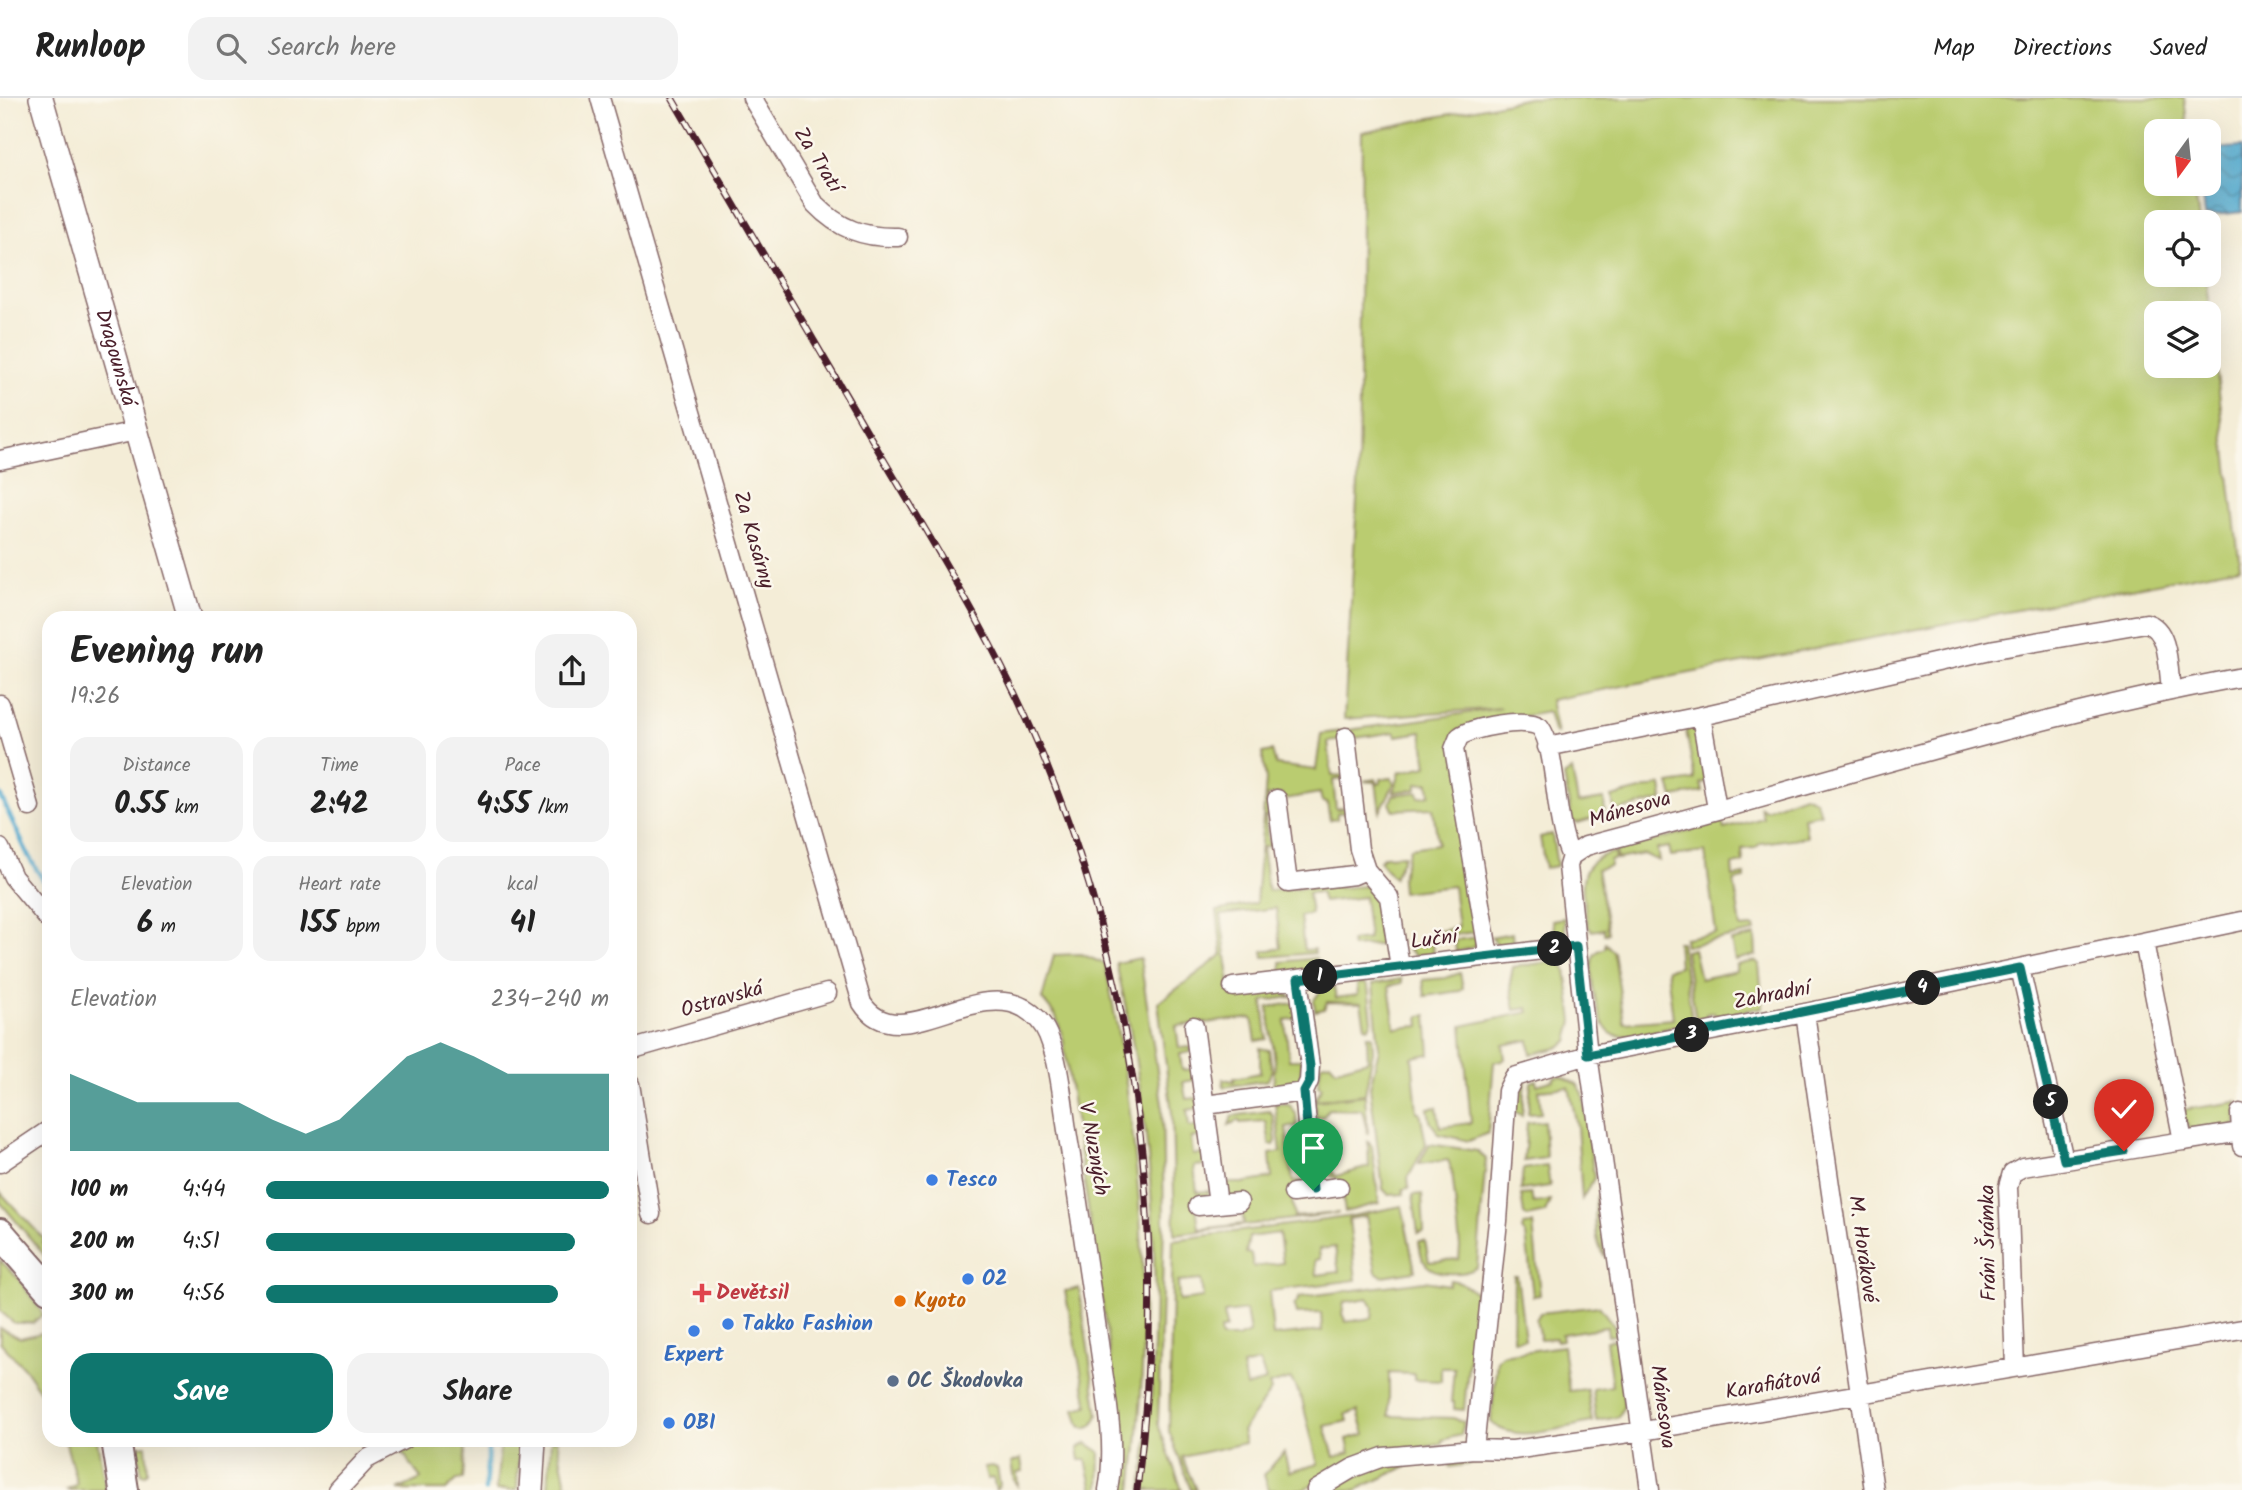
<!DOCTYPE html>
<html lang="en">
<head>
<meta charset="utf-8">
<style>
	:root { --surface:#fff; --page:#f2f2f2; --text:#222; --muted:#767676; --line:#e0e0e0; --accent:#0f766e }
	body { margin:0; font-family:Kalam,sans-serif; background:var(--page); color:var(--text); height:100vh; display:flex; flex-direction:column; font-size:26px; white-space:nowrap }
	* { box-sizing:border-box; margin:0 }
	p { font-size:23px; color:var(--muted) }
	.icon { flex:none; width:38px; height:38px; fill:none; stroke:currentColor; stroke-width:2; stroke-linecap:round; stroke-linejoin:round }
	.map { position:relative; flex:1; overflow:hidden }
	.details { position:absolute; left:42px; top:513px; width:595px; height:836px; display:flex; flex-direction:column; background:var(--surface); border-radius:21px; box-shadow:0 7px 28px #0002 }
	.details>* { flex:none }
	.needle { width:46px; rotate:195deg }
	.controls { position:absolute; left:2144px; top:21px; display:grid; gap:14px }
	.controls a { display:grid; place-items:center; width:77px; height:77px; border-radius:14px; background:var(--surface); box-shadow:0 7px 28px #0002; font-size:35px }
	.pin { position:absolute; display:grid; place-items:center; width:60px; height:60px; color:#fff; margin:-72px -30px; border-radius:50% 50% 50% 0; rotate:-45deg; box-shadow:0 0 7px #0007 }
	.pin .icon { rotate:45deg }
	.km { position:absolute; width:35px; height:35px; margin:-18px; border-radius:50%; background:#222; color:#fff; font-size:19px; line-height:35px; text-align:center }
	.round { display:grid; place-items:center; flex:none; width:74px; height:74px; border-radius:21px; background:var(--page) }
	.overview { display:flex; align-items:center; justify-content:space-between; height:119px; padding:0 28px }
	h1 { font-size:38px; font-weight:700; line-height:52px }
	.metrics { display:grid; grid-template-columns:repeat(3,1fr); gap:10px; height:119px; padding:7px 28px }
	.metrics div { display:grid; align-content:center; border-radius:18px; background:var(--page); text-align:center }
	.metrics b { font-size:30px; font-weight:700 }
	.metrics small { font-size:19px; font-weight:400 }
	.metrics p { font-size:19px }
	.chart { height:196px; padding:14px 28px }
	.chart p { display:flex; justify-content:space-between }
	.chart svg { width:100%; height:126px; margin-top:7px; fill:var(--accent); opacity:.7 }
	.primary-button { display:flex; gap:14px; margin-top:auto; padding:14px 28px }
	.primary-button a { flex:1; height:80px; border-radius:21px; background:var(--accent); color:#fff; font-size:28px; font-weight:700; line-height:80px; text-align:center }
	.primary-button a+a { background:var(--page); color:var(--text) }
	ul { padding:0 28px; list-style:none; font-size:23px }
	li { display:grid; grid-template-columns:112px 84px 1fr; align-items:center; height:52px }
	li i { height:18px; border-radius:9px; background:var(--accent) }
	header { display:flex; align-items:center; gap:42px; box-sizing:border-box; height:98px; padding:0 35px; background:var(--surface); border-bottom:2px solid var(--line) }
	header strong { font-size:33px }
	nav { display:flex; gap:38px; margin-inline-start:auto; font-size:24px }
	.search { width:490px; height:63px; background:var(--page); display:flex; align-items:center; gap:18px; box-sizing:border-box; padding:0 24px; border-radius:21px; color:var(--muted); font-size:26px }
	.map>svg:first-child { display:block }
	.green { fill:#bacc6f; stroke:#82764d; stroke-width:2; fill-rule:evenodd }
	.water { fill:url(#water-waves); stroke:#4e647d; stroke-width:2 }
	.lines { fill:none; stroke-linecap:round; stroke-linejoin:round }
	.stream { stroke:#52aacf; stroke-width:4.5 }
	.minor-casing { stroke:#866767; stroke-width:21 }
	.tertiary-casing { stroke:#866767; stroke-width:26 }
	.primary-casing { stroke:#866767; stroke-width:32 }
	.minor { stroke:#fff; stroke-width:18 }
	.tertiary { stroke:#fff; stroke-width:23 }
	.primary { stroke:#fff; stroke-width:28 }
	.rail-casing { stroke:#4a1f2b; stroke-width:7 }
	.rail { stroke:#fbf7ec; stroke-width:4.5; stroke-dasharray:13; stroke-linecap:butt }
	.route-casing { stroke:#fff; stroke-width:14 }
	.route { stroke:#0f766e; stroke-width:9 }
	.shop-dot { fill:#3f7fe0; stroke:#fbf7ec; stroke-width:2.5 }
	.health-dot { fill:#e0444e; stroke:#fbf7ec; stroke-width:2.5 }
	.food-dot { fill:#e8710a; stroke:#fbf7ec; stroke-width:2.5 }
	.service-dot { fill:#5c6f8a; stroke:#fbf7ec; stroke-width:2.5 }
	.labels { text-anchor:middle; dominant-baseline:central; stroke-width:5; stroke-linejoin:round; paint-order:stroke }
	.street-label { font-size:21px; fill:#4a1f2b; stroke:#fbf7ec }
	.shop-label { font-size:21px; font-weight:bold; fill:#366cbe; stroke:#fbf7ec; text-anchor:start }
	.health-label { font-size:21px; font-weight:bold; fill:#be3a42; stroke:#fbf7ec; text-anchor:start }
	.food-label { font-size:21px; font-weight:bold; fill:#c56008; stroke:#fbf7ec; text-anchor:start }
	.service-label { font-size:21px; font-weight:bold; fill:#4e5e75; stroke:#fbf7ec; text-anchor:start }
</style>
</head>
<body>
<header>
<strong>Runloop</strong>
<div class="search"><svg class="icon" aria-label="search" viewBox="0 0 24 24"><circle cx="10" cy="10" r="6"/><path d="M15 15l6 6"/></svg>Search here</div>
<nav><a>Map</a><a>Directions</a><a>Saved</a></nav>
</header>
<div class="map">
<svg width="2242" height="1392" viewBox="0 0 2242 1392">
	<defs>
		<pattern id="water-waves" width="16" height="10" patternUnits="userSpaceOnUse" patternTransform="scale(1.75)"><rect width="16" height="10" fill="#52aacf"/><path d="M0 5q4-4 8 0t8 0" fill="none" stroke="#468aa8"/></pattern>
	</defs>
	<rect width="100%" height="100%" fill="#fbf7ec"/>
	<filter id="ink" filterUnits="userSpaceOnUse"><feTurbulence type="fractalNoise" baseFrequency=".0143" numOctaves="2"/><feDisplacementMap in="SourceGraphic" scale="14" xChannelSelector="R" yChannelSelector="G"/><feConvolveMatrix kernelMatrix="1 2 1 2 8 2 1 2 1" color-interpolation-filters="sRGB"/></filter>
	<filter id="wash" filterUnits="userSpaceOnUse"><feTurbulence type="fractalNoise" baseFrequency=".00686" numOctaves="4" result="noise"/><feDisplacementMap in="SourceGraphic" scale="28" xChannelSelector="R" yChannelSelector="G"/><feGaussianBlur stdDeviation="1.57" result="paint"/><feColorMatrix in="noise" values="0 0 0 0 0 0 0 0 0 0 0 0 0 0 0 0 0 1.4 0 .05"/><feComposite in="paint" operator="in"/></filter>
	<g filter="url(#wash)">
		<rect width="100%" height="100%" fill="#f4edd7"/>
		<path class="green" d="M1529 0H2184L2188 33H2156V86H2194L2199 124H2156V177H2205L2240 469 1550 602 1557 636 1553 633 1548 614 1463 629 1457 633 1477 834 1440 838 1439 833 1458 830 1453 788 1402 794 1401 781 1410 750 1438 746 1433 710 1393 712 1390 705 1393 697 1418 694 1419 699 1430 697 1429 685 1417 686V691L1394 694 1400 674 1427 668 1422 634 1396 638 1395 634 1328 644 1332 678 1344 677 1345 681 1333 682 1336 711 1348 709 1349 714 1337 715V721L1330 722 1327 705 1322 704 1320 695 1285 701 1282 696 1267 698 1270 718 1265 719 1268 744 1274 747 1262 749 1268 793 1338 786 1339 790 1365 788 1377 803 1382 834 1387 833 1389 846 1352 849 1351 843 1369 841 1364 799 1323 804 1320 794 1308 795 1311 816 1300 818 1304 852 1314 851 1315 855 1264 859 1263 853 1281 850 1276 810 1221 817 1231 896 1278 891 1292 899 1263 903 1267 941 1256 943 1252 920 1176 928 1179 950 1191 949V954L1180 956 1182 972 1194 971 1195 982 1183 984 1186 1001 1197 1000 1199 1010 1187 1012 1189 1029 1201 1028 1202 1038 1191 1040 1193 1057 1204 1056 1206 1067 1194 1068 1197 1094 1209 1093V1097L1195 1100 1199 1131 1244 1126 1242 1112 1225 1095 1222 1085H1243L1272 1080 1270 1056 1281 1054 1275 1005 1289 1006 1296 1016 1297 1028 1286 1030 1293 1084 1304 1083 1305 1087 1291 1091 1294 1119 1339 1115 1175 1136 1172 1015 1158 905 1222 857 1217 813 1256 805 1266 682 1262 655 1272 653 1276 667 1316 672 1321 636 1502 610 1344 621 1358 386 1362 34ZM2156 215H2208V268H2156Z
			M1689 629 1696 632 1706 684 1701 685 1703 694 1673 699 1669 686 1695 682 1686 633Z
			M1572 672 1578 705 1604 701 1605 717 1578 725 1572 723 1564 678Z
			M1391 680 1394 686 1380 714 1376 684 1364 683 1376 681 1378 686 1381 685V681Z
			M1661 687 1663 702 1614 713 1612 699Z
			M1804 697 1815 702 1821 716 1804 719 1807 739 1761 745 1755 750 1742 751 1743 765 1732 767 1733 779 1745 777V781L1734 783 1741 830 1754 829 1755 834 1685 848 1684 840 1716 835 1705 754 1671 758 1669 749 1657 751 1659 763 1644 756 1617 761 1616 753 1722 724 1724 731 1763 720 1760 709 1765 712Z
			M1552 736 1557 768 1545 770 1540 739Z
			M1614 754 1615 761 1610 762V768L1597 771 1608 835 1604 836V831L1592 833 1588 828C1583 794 1571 765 1614 754Z
			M1404 757 1394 780 1379 763 1384 758Z
			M1564 820 1565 837 1556 841 1552 822Z
			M1512 835 1513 847 1499 848 1491 839Z
			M1755 838 1756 857 1735 862 1731 843Z
			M1478 839 1474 849 1456 854 1455 842Z
			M1677 844H1681L1692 924C1674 928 1628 943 1612 936 1598 929 1588 874 1593 860 1595 854 1599 852 1605 850V845L1614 854 1624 925 1673 921 1667 871 1679 868Z
			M1432 845 1433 857H1414L1406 849Z
			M1693 851 1700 881 1736 873V867L1755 863 1759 866 1763 909 1715 919 1714 914 1706 916V921L1696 923 1685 853Z
			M1081 856 1105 866C1141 1041 1155 1215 1132 1392H1120L1121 1332 1063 940 1056 918 1042 901 1054 857Z
			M1140 860 1162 1005 1164 1124 1158 1326 1182 1392H1142C1165 1217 1157 1036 1116 865Z
			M1316 860 1317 871 1282 875 1281 864Z
			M1549 864 1562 867 1566 872 1573 923 1568 943 1557 950 1531 956 1529 942 1503 947 1505 961 1494 964 1488 1035 1469 1043 1439 1036 1430 1023 1428 1010 1437 1009 1440 1029 1471 1025 1462 928 1529 914 1528 910 1515 912 1510 885 1513 869Z
			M1460 875 1463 890 1460 893 1425 898 1423 882 1445 880Z
			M1402 881V885L1389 888 1395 930 1420 928 1419 918 1427 917 1430 956 1412 959 1417 1014H1420L1426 1046 1408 1080 1409 1090 1403 1091 1404 1096 1389 1097 1383 1091 1370 989 1379 951 1373 886Z
			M1365 885 1368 889 1372 922 1369 929 1365 928 1361 905 1327 904 1324 911 1315 913 1314 902 1322 891 1334 889 1336 900 1358 897 1357 886Z
			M1295 905 1297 920 1285 922 1289 962H1302L1300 981 1294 987 1273 990 1275 963 1268 909Z
			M1367 937H1372L1373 953 1365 996 1315 1002 1322 989 1318 987 1321 966 1330 964 1336 971 1368 962Z
			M1260 950 1269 952 1272 972 1268 982 1224 989 1223 981 1234 983V980L1260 975Z
			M1562 978 1577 986 1583 995 1594 1080 1582 1101 1577 1028 1569 989 1539 992 1541 1015 1528 1016 1531 984 1536 982 1537 987 1554 982V979Z
			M1525 981 1522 1018 1513 1012 1512 1000Z
			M1365 997 1368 1036 1362 1012 1328 1011 1324 1018 1316 1020 1315 1003Z
			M2237 1004 2236 1028 2191 1035 2181 1012Z
			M1269 1013 1273 1017 1276 1043 1274 1047H1270L1266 1023 1240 1025 1239 1022 1229 1027 1232 1018Z
			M1544 1023 1546 1060 1524 1063 1527 1025Z
			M1368 1044 1372 1048 1379 1105 1345 1114 1340 1083 1323 1073 1331 1072 1336 1078 1369 1069Z
			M1429 1046 1477 1053 1486 1061 1477 1169C1465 1178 1434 1178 1425 1165 1420 1158 1420 1150 1419 1143H1425L1429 1164 1459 1161 1460 1149 1452 1073 1448 1062 1419 1066Z
			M1547 1068 1550 1088 1521 1092 1523 1071Z
			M0 1094 45 1142 42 1145 49 1154V1163L0 1104Z
			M1422 1096 1424 1134 1418 1135 1413 1097Z
			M1531 1096 1533 1105 1550 1103 1545 1115 1527 1119 1524 1116 1521 1097Z
			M1597 1097 1605 1158C1594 1147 1594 1112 1597 1097Z
			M1402 1108 1415 1173 1382 1178 1376 1174 1366 1118 1349 1121 1356 1182 1269 1193 1273 1238 1322 1233 1321 1215 1296 1216 1294 1208 1300 1199 1425 1183 1449 1187 1450 1182 1460 1184 1475 1194 1464 1312 1454 1311V1304H1451L1454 1270H1441V1283L1414 1282V1276L1389 1275V1318L1453 1320 1464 1324 1461 1337 1442 1342V1346L1358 1360 1303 1392H1269L1264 1377 1284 1354 1289 1374 1318 1366 1302 1302 1291 1281 1269 1287 1271 1293 1242 1333 1245 1345 1182 1359 1196 1392H1191L1169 1333 1173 1142 1347 1119ZM1279 1135 1283 1165 1253 1169 1251 1156 1246 1155 1249 1139ZM1335 1149 1339 1174 1317 1177 1315 1162 1320 1161 1319 1151ZM1201 1182 1203 1200 1179 1203 1178 1184ZM1368 1200 1373 1209 1372 1220 1346 1224 1342 1216 1344 1204ZM1246 1212 1250 1235 1237 1240H1221L1220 1232 1226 1230 1224 1215ZM1260 1264 1266 1283 1246 1289 1242 1268ZM1358 1313 1365 1336 1347 1341 1350 1355 1334 1359 1325 1328 1348 1323 1346 1316Z
			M1533 1126 1540 1197 1533 1198 1526 1137 1522 1132 1524 1127Z
			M0 1162 18 1180 43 1216 33 1225H14L0 1213Z
			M1514 1178H1517L1525 1241 1513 1242Z
			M1079 1190 1098 1317 1093 1328 1085 1331 1080 1328 1075 1311 1088 1308 1065 1193Z
			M1599 1208 1614 1228 1616 1237 1608 1238 1607 1229 1561 1236 1562 1242 1557 1243 1556 1240 1540 1241 1536 1222 1540 1215Z
			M0 1230 20 1240 49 1233V1306L24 1270 0 1244Z
			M1616 1241 1624 1308 1619 1319 1596 1323 1592 1291 1612 1288 1606 1243Z
			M1563 1248 1569 1293 1587 1291 1592 1324C1563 1329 1514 1347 1491 1324L1497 1262 1502 1257Z
			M65 1342H97L106 1392H66L77 1386Z
			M414 1342H466L463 1381 457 1382 446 1392H398L421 1381 399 1349Z
			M501 1342H519L517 1392H496Z
			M551 1342H557L567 1392H548Z
			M1087 1345 1100 1354 1099 1392H1093L1086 1362H1080L1078 1350Z
			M146 1347 148 1374 145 1376H142L137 1348Z
			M1448 1360H1491L1492 1363 1450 1369Z
			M1021 1361 1023 1374 1017 1375 1018 1388 1014 1383 1011 1365Z
			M1418 1363 1356 1392H1329C1358 1375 1385 1366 1418 1363Z
			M992 1368 997 1370 1000 1387 996 1392 993 1380 987 1381 984 1369Z"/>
		<path class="water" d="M2242 49V114L2205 118 2202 86H2208L2209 51Z"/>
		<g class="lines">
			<path class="stream" d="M0 697 29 759 49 792
				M485 1392 489 1342"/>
		</g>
	</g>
	<g filter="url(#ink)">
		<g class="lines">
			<g class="minor-casing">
				<path id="minor" d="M600 0 862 905C897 960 973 881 1024 910 1034 916 1043 925 1048 937 1062 972 1063 1014 1070 1051 1080 1116 1089 1180 1099 1245 1105 1292 1117 1344 1108 1392
					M752 0 815 106C839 131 864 140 898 139
					M0 362 136 333
					M0 606 30 709
					M1701 618 1995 551 2146 525C2170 531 2168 571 2171 592
					M1346 639 1359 751 1366 772 1389 799 1400 869
					M1547 649 1701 618 1717 711
					M1277 701 1288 785 1354 777 1366 772
					M0 750 13 779 49 822
					M2144 844 2183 1043 2241 1034 2242 1048
					M1489 859 1454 651 1459 639C1472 629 1527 619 1540 629 1558 653 1553 723 1571 758
					M2020 870 2064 1062
					M1233 889 1298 881
					M1805 915 1874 1392
					M1194 928 1218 1106
					M630 952 827 895
					M630 986 651 1116
					M1205 1007 1304 994
					M2240 1015 2241 1034
					M0 1065 49 1032
					M1313 1092 1304 994 1309 983 1310 968 1298 881 1576 848
					M1293 1095 1339 1089
					M1198 1108 1239 1104
					M2015 1269 2008 1089 2012 1075 2023 1069 2183 1043
					M1474 1351 1498 1123 1507 993 1514 979 1588 957 1805 915 2242 823
					M338 1392 367 1361 403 1342
					M1316 1392 1353 1370 1383 1359 1474 1351 1513 1352 1643 1333 2242 1231
					M1650 1392 1588 957 1568 768 1571 758 1586 748C1805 691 2019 620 2242 579"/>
			</g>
			<g class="tertiary-casing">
				<g id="tertiary">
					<path id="s1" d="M41 0 190 520"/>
					<path d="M531 1392 534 1342"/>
				</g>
			</g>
			<g class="primary-casing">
				<path id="primary" d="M0 1135 49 1191
					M116 1342 124 1392"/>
			</g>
			<use href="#minor" class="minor"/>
			<use href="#tertiary" class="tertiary"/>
			<use href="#primary" class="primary"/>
			<g class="rail-casing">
				<path id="rail" d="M672 0C741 117 809 235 878 352 936 450 996 546 1040 651 1138 883 1170 1143 1137 1392"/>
			</g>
			<use href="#rail" class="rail"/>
		</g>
	</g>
	<g class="lines" filter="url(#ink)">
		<g class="route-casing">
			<path id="route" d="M1313 1092 1304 994 1310 983V968L1298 881 1576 848 1588 957 2020 870 2064 1062 2124 1053"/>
		</g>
		<use href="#route" class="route"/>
	</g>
	<g class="shop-dot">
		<circle cx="932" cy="1082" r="7"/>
		<circle cx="968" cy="1181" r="7"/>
		<circle cx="728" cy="1226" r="7"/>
		<circle cx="694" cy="1233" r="7"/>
		<circle cx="669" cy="1325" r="7"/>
	</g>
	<path class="health-dot" d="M698.5 1184.5h7v7h7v7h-7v7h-7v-7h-7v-7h7z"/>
	<circle class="food-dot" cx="900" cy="1203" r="7"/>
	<circle class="service-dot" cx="893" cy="1283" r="7"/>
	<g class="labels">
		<g class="street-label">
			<text transform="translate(817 62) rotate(58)">Za Tratí</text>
			<text stroke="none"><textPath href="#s1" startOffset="270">Dragounská</textPath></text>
			<text transform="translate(753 442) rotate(74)">Za Kasárny</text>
			<text transform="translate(1630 712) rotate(-16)">Mánesova</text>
			<text transform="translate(1434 842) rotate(-7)">Luční</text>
			<text transform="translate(1772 898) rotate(-11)">Zahradní</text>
			<text transform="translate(722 902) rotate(-16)">Ostravská</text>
			<text transform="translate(1093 1051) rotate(80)">V Nuzných</text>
			<text transform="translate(1989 1145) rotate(-91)">Fráni Šrámka</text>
			<text transform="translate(1862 1151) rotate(82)">M. Horákové</text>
			<text transform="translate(1773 1287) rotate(-10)">Karafiátová</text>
			<text transform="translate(1662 1309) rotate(82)">Mánesova</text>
		</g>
		<g class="shop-label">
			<text x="946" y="1082">Tesco</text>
			<text x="982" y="1181">O2</text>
			<text x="742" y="1226">Takko Fashion</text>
			<text x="694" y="1257" text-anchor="middle">Expert</text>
			<text x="683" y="1325">OBI</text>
		</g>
		<g class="health-label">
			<text x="716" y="1195">Devětsil</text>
		</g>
		<g class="food-label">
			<text x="914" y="1203">Kyoto</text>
		</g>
		<g class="service-label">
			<text x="907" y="1283">OC Škodovka</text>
		</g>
	</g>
</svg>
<div class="controls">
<a><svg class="needle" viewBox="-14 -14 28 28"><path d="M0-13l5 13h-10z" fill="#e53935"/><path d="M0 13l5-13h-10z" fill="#767676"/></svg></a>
<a><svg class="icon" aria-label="locate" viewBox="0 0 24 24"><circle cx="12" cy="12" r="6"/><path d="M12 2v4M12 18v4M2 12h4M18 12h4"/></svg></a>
<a><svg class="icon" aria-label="layers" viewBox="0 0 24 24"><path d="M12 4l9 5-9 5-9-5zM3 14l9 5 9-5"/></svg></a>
</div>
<div class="pin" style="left:1313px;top:1092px;background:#1e9e55"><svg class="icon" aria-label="arrive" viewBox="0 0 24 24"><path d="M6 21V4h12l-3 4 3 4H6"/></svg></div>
<div class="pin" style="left:2124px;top:1053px;background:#d93025"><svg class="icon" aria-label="check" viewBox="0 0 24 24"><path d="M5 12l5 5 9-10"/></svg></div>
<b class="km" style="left:1320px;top:879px">1</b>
<b class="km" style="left:1555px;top:851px">2</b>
<b class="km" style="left:1692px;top:937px">3</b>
<b class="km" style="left:1923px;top:890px">4</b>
<b class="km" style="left:2051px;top:1004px">5</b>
<section class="details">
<div class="overview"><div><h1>Evening run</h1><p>19:26</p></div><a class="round"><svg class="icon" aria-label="share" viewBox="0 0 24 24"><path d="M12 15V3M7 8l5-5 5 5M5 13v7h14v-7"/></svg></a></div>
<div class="metrics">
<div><p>Distance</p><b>0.55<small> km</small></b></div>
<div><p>Time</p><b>2:42</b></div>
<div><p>Pace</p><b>4:55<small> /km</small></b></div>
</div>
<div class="metrics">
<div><p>Elevation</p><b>6<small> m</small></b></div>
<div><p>Heart rate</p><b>155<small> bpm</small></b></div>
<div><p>kcal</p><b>41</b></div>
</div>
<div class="chart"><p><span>Elevation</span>234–240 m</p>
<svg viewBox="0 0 160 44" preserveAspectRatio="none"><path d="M0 44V17L10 22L20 27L30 27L40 27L50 27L60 33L70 38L80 33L90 22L100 11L110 6L120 11L130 17L140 17L150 17L160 17V44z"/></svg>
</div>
<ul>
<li><b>100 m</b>4:44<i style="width:100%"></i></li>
<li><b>200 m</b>4:51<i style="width:90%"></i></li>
<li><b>300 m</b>4:56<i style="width:85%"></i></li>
</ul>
<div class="primary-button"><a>Save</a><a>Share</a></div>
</section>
</div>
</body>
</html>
